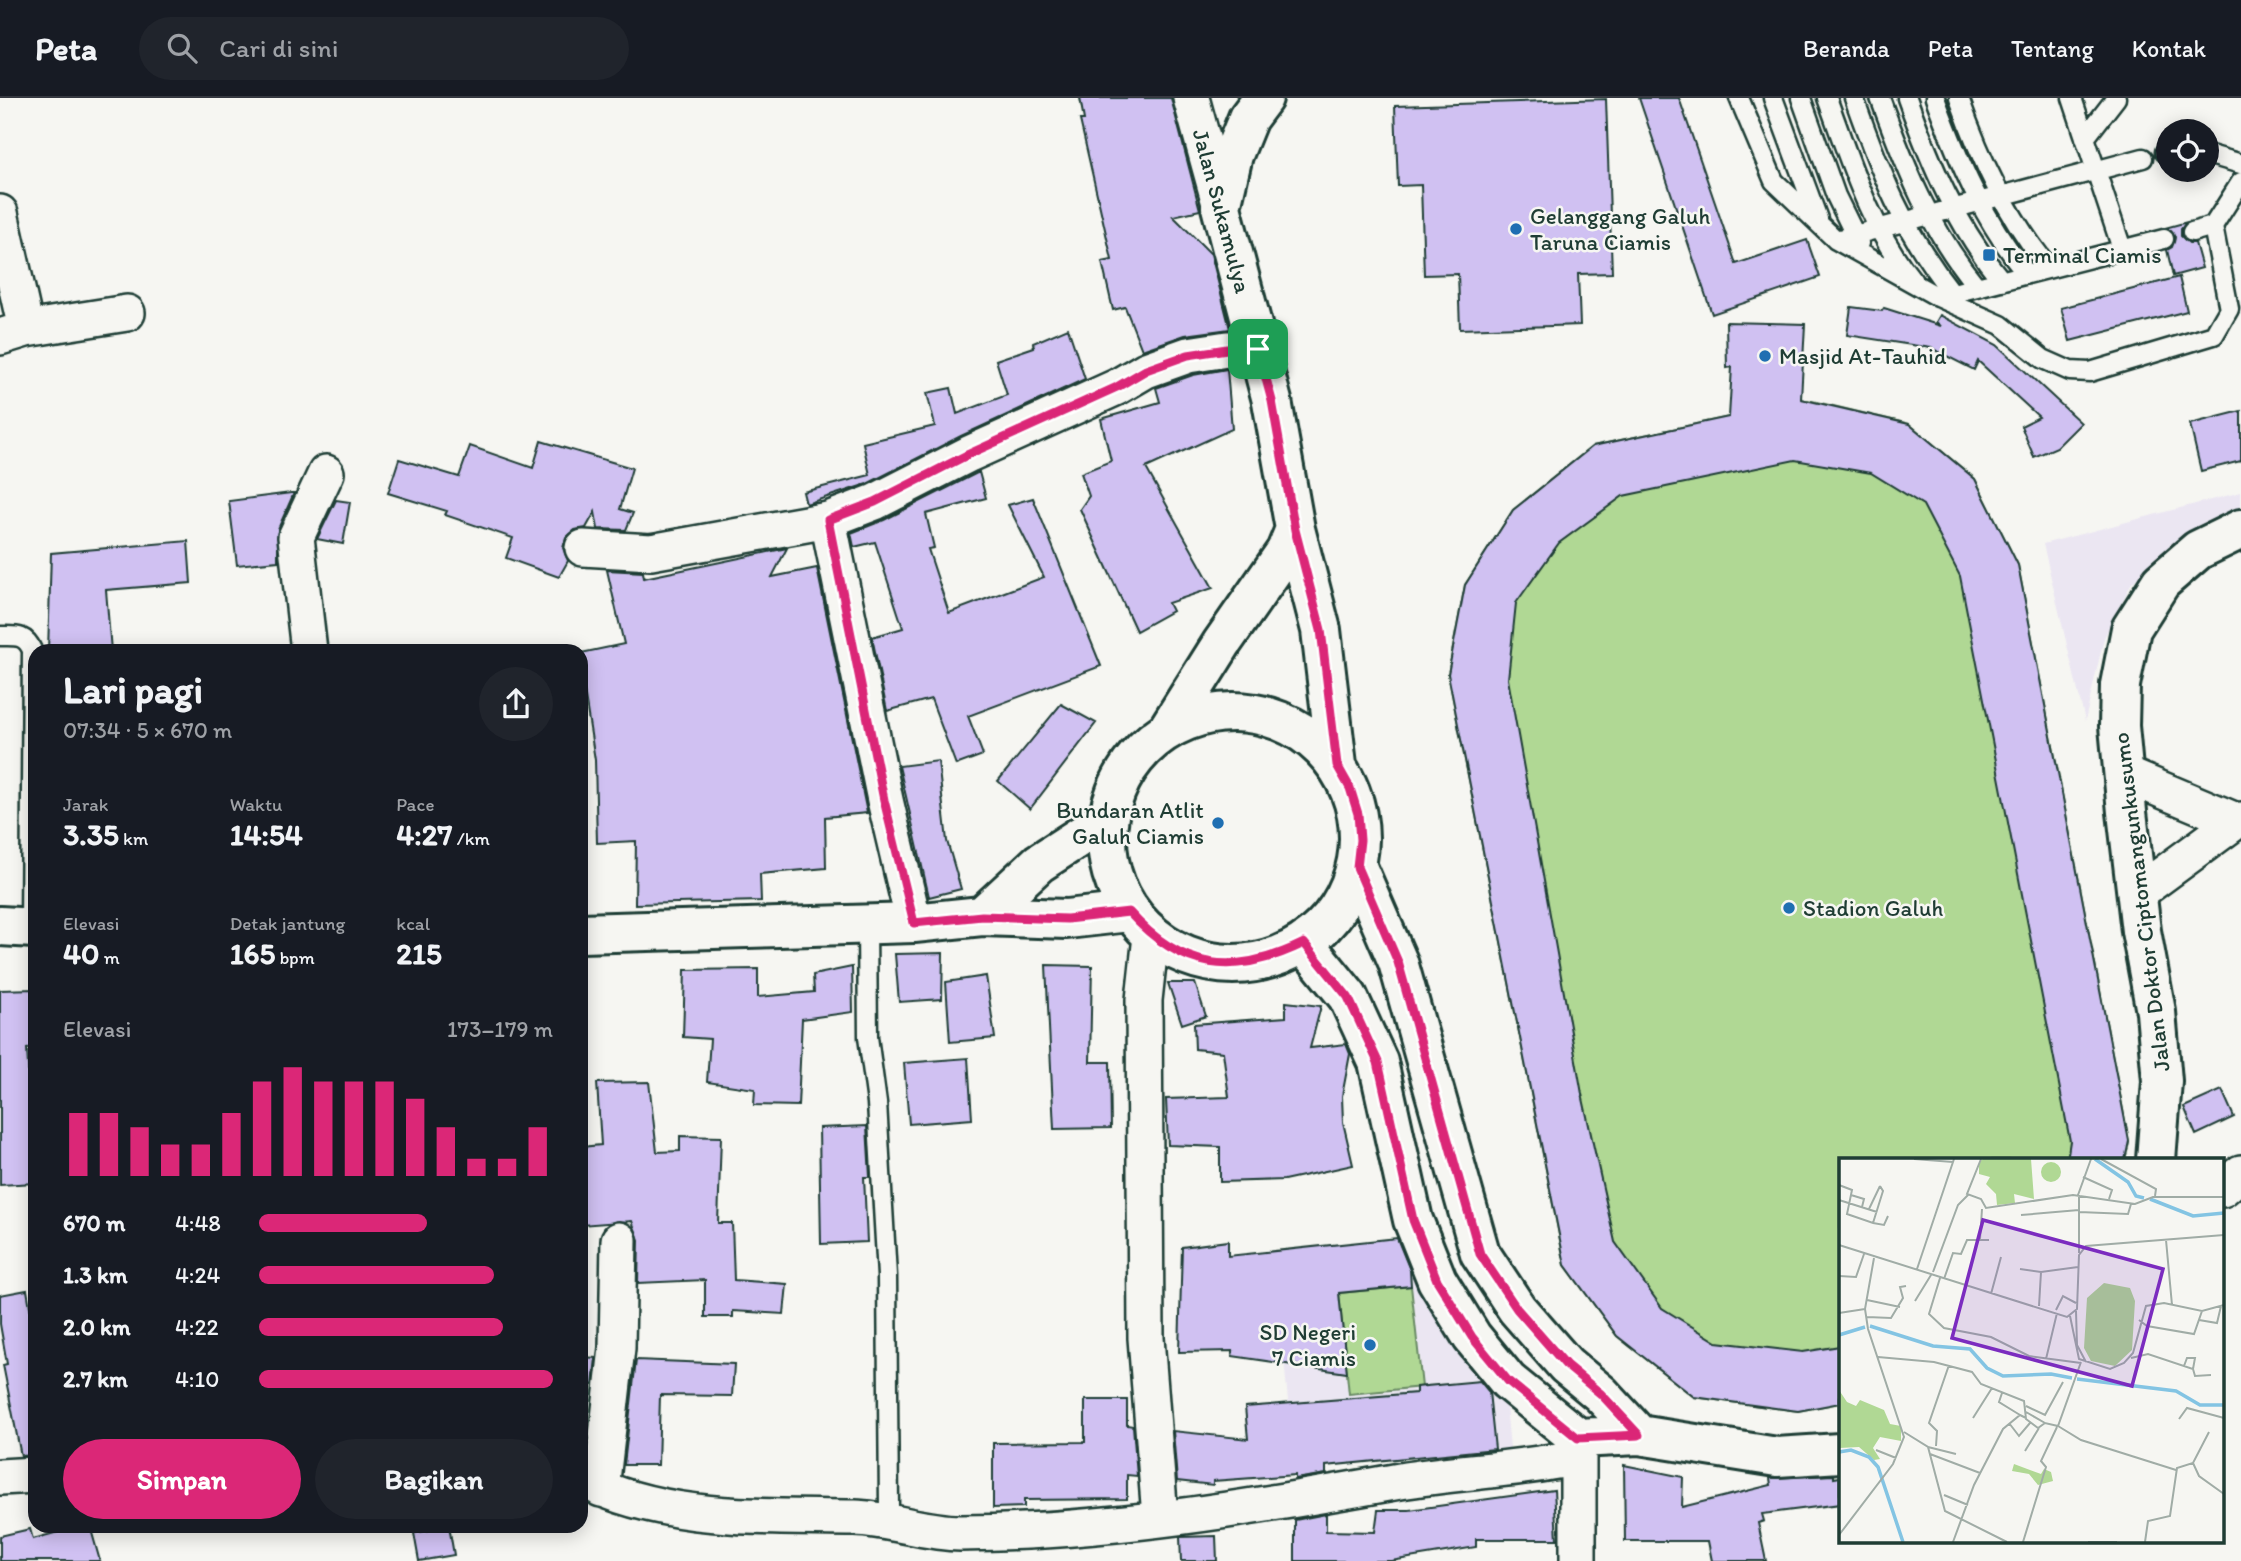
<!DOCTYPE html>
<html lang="id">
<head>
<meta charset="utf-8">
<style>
	:root { --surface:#171b24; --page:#20242c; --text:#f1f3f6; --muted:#9ea1a6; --line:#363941; --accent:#db2777 }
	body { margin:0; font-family:Itim,sans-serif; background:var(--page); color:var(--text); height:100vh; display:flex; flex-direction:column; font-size:26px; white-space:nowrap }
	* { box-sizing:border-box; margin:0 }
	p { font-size:23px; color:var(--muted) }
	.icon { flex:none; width:38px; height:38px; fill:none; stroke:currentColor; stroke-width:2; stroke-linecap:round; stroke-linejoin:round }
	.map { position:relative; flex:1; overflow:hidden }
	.panel { position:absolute; left:28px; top:546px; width:560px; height:889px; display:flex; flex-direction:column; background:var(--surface); border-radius:21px; box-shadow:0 4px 18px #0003 }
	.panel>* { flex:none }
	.fabs { position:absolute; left:2156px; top:21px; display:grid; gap:14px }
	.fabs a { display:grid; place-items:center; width:63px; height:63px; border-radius:50%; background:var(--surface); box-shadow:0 4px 18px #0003; font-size:35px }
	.pin { position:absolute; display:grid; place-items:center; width:60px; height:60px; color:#fff; margin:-30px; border-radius:14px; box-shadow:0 4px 10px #0006 }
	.round { display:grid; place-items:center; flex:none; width:74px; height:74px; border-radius:37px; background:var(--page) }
	.head { display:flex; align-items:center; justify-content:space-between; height:119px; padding:0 35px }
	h1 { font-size:38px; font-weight:800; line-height:52px }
	.figures { display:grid; grid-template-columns:repeat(3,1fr); gap:10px; height:119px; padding:7px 35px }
	.figures div { display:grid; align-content:center }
	.figures b { font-size:30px; font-weight:800 }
	.figures small { font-size:19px; font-weight:400 }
	.figures p { font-size:19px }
	.chart { height:196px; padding:14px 35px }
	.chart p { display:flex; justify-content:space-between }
	.chart svg { width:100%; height:126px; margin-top:7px; stroke:var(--accent); stroke-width:6 }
	.primary-button { display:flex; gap:14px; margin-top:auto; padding:14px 35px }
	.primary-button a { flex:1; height:80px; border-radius:42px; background:var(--accent); color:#fff; font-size:28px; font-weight:800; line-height:80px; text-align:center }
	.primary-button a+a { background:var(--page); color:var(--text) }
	ul { padding:0 35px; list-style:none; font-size:23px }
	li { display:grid; grid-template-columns:112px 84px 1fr; align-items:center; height:52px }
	li i { height:18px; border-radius:9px; background:var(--accent) }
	header { display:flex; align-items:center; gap:42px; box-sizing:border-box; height:98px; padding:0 35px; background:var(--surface); border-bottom:2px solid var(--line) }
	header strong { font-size:33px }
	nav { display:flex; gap:38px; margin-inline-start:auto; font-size:24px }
	.search { width:490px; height:63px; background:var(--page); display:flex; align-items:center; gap:18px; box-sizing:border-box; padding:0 24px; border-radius:38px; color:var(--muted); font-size:26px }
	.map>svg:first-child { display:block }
	.built { fill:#ebe6f2 }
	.green { fill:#b0d894; stroke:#688a64; stroke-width:2 }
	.building { fill:#d0c1f2; stroke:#1f3d34; stroke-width:2 }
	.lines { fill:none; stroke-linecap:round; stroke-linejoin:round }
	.service-casing { stroke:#1f3d34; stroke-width:23 }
	.minor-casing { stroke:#1f3d34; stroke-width:40 }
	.tertiary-casing { stroke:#1f3d34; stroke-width:44 }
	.secondary-casing { stroke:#1f3d34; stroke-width:44 }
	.service { stroke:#f6f6f2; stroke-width:18 }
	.minor { stroke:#f6f6f2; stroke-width:35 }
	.tertiary { stroke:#f6f6f2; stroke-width:38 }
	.secondary { stroke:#f6f6f2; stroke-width:38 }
	.route-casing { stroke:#fff; stroke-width:14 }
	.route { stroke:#db2777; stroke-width:9 }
	.poi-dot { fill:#1f6fb2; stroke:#f6f6f2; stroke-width:2.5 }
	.labels { text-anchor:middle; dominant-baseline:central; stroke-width:5; stroke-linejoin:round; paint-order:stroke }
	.street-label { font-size:23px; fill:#1f3d34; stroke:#f6f6f2 }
	.poi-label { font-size:23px; fill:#1f3d34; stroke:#f6f6f2; text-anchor:start }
	.inset-river { fill:none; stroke:#83c4e3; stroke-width:3.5 }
	.inset-road { fill:none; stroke:#a0aca6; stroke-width:2 }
	.view { fill:#7b2cbf; fill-opacity:0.15; stroke:#7b2cbf; stroke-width:3.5 }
	.inset-edge { fill:none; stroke:#1f3d34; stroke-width:3.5 }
</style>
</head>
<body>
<header>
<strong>Peta</strong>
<div class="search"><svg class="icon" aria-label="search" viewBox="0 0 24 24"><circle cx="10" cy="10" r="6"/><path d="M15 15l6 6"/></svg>Cari di sini</div>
<nav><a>Beranda</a><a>Peta</a><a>Tentang</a><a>Kontak</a></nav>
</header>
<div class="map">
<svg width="2241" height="1463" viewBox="0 0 2241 1463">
	<rect width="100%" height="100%" fill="#f6f6f2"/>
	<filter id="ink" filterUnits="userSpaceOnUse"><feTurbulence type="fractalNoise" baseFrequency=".0143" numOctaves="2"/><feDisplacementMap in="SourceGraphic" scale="14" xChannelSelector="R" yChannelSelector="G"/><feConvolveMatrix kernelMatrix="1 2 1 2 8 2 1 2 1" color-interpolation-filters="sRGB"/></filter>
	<g filter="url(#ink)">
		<path class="built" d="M2241 394V410L2178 441 2131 486 2104 540 2085 623 2043 446Z
			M1406 1139 1505 1296 1510 1350 1295 1372 1273 1153Z"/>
		<path class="green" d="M1808 302 1909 326 1975 381 2018 467 2129 1043 2125 1062H1840V1305L1798 1313 1694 1299 1617 1238 1565 1167 1448 576 1465 487 1513 412 1593 348Z
			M1411 1188 1422 1289 1349 1296 1339 1195Z"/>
		<path class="building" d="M1080 0H1171L1200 112 1173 118 1211 156 1230 231 1185 237 1142 252 1125 209 1113 212 1102 164 1112 162 1080 22H1084Z
			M1639 0H1679L1736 166 1807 142 1820 179 1712 216Z
			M1606 1 1612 175 1578 176 1580 227 1460 231 1458 176 1424 177 1421 87 1398 88 1395 8Z
			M2187 124 2181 131V138L2189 145H2195L2202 170 2173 178 2167 152 2172 149 2175 139 2165 130Z
			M2179 179 2187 213 2070 243 2061 210Z
			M1851 209 1882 213 1884 210 1941 228 1936 224 1940 217 1997 247 2081 325 2057 349 2034 359 2021 328 2039 319 1978 263 1974 272 1931 250 1847 237Z
			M1726 224 1805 226 1801 301 1909 326 1975 381 2018 467 2129 1043 2125 1062H2067L2070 1043 1960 478 1923 407 1871 375 1795 362 1623 398 1559 445 1516 505 1508 581 1582 996 1615 1144 1662 1210 1717 1244 1803 1254 1840 1248V1305L1798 1313 1694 1299 1617 1238 1565 1167 1448 576 1465 487 1513 412 1593 348 1729 319 1732 269 1727 270Z
			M1068 230 1085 281 961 338 867 386 806 406 803 394 870 377 863 345 935 328 927 295 951 290 957 316 1007 297 996 262 1034 249 1033 245Z
			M1227 271 1232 331 1146 370 1213 490 1168 505 1172 513 1136 533 1080 411 1089 398 1081 375 1111 363 1101 321 1160 304 1156 290 1193 277Z
			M2241 313V363L2201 373 2190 326Z
			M541 343 632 370 620 411 633 415 626 432 598 431 595 414 586 430 575 432 566 440 563 450 568 463 559 479 506 460 513 440 445 417 447 413 388 395 399 361 459 379 470 348 533 370Z
			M979 374 986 400 926 416 934 450 928 451 949 515 1044 479 1008 407 1033 400 1101 568 968 618 983 657 956 667 931 601 887 613 872 539 903 530 875 444 854 449 851 435 884 422Z
			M291 395H294L278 431V463L237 467 229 403Z
			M336 402 350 404 343 446 317 441Z
			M188 443 191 485 106 492 111 553H48L51 455Z
			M787 450 772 479 817 470 867 715 825 719 826 770 760 776 761 803 635 806 636 743 597 745 595 662 581 573V555L624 546 607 472 643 474 644 480Z
			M1061 606 1096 625 1030 711 998 683Z
			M938 663 947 743 961 791 929 799 899 668Z
			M943 855 942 901 899 904 895 856Z
			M1046 867 1092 868 1090 964H1110L1111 1030 1054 1031Z
			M852 869 853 914 802 921 798 1008 754 1007 755 991 707 984 710 941 683 939 685 872 758 871V899L814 894 813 877Z
			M986 878 995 940 950 944 946 884Z
			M1168 885H1195L1206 918 1182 926Z
			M35 891V950L27 951 35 1085 0 1087V892Z
			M1286 904 1321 908 1310 950 1346 946 1350 956 1342 998 1343 1024 1353 1067 1284 1082 1220 1084V1049L1168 1047 1166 1001 1229 999 1223 954 1195 951 1194 926 1286 919Z
			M968 960 972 1021 909 1026 904 965Z
			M649 984 657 1054 680 1053V1038L721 1039 718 1125H732L734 1182 787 1186 784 1216 733 1213V1219H705V1182L638 1185 639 1142 632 1123 581 1127V1049L601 1047 597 985Z
			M2222 992 2234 1019 2196 1037 2184 1009Z
			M867 1028 870 1079H864L867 1144 821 1146 819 1030Z
			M1397 1140 1410 1172 1411 1188 1339 1195 1347 1275 1232 1258 1233 1253 1179 1254 1182 1149 1228 1143V1158Z
			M27 1192 35 1238 30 1239 35 1263V1357L21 1358 3 1267 7 1266 0 1226V1197Z
			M581 1259 596 1260 593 1287 581 1286Z
			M636 1262 734 1266 732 1298 660 1297 658 1367H624Z
			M1480 1283 1489 1294 1495 1351 1326 1368V1376L1295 1381V1377L1213 1383V1387L1177 1383 1173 1333 1248 1341 1245 1309 1416 1295V1289Z
			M1085 1302H1127V1327L1133 1328 1137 1378 1127 1377V1401L1024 1402V1409L993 1410V1345L1085 1344Z
			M1624 1367 1683 1379 1682 1409 1771 1387 1770 1380 1834 1377V1380L1840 1379V1406L1762 1416 1764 1423 1758 1425 1766 1463H1712L1708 1443H1625Z
			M1554 1392 1557 1441H1476V1449L1391 1463H1295V1422L1326 1416V1433L1375 1434 1378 1412H1409Z
			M80 1428H90L100 1463H0V1438L30 1431 33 1441Z
			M449 1428 454 1457 419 1463 414 1435Z
			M1216 1438 1217 1463H1181L1180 1439Z"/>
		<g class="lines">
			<g class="service-casing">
				<path id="service" d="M1739 0 1774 83 1836 142 1938 199 2001 227 2043 261 2070 273 2090 274 2214 237 2229 211 2213 128
					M1773 0 1818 121
					M1801 0 1836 98 1859 145
					M1827 0C1850 63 1870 130 1913 183
					M1854 0C1881 76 1902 132 1953 196
					M1880 0C1906 71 1929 130 1977 189
					M1907 0C1931 67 1956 127 2002 183
					M1935 0C1959 65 1983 122 2027 176
					M1959 0C1981 63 2007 118 2049 170
					M2072 0 2122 151
					M2085 40 2116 0
					M2165 54 2168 53
					M2207 56 2241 66
					M2192 134 2213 128 2241 84
					M1836 142 2143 60
					M1938 199 2164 141
					M0 538C16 538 25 536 32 552L30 830
					M867 827 868 939 877 1005 887 1178 889 1410 886 1425"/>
			</g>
			<g class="minor-casing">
				<path id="minor" d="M1191 0 1221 109
					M0 115 26 231
					M0 239 26 231 127 215
					M828 422 885 702 914 825
					M583 450 651 454 828 422 875 404 969 356 1117 289 1146 272 1188 257 1227 251H1258
					M309 553 296 439 326 375
					M2124 676 2236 723
					M2138 795 2236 723 2241 722
					M1151 838 1144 902 1146 1240 1160 1419
					M2222 1091 2241 1075
					M1578 1340V1463
					M0 1379 35 1377
					M581 1381C665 1424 763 1418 855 1420 890 1421 925 1435 960 1435 1108 1434 1256 1409 1400 1383 1460 1373 1520 1372 1578 1359
					M601 1391 617 1250 619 1142"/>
			</g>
			<g class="tertiary-casing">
				<path id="tertiary" d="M1357 769 1398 864 1480 1155 1517 1211 1566 1267 1601 1296 1639 1337
					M1304 845 1348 899 1378 964 1413 1122 1437 1182 1472 1239 1508 1283 1578 1340 1639 1337 1777 1359 1840 1355
					M2156 1062 2162 983 2156 914 2141 833 2127 714 2119 628 2120 587 2131 531 2161 484 2198 452 2241 431"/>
			</g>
			<g class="secondary-casing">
				<path id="secondary" d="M1263 0 1248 20 1233 57 1221 109 1272 303 1295 431 1321 532 1337 667
					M1107 740a126 126 0 1 1 252 0a126 126 0 1 1-252 0Z
					M1168 631 1222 545 1286 453 1295 431
					M982 818 1039 765 1107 721
					M0 828 35 830
					M581 835 914 825 982 818 1067 821 1129 814"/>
			</g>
			<use href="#service" class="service"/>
			<use href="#minor" class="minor"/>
			<use href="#tertiary" class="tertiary"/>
			<use href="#secondary" class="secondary"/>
		</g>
	</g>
	<g class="lines" filter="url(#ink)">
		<g class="route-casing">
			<path id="route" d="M1227 251H1258L1272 303 1295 432 1321 532 1337 667 1350 690 1358 716 1360 742 1357 769 1398 864 1480 1156 1517 1211 1566 1267 1601 1296 1639 1337 1578 1340 1508 1283 1472 1239 1437 1182 1413 1122 1378 964 1348 899 1304 845C1234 879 1182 873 1129 814L1067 821 982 818 914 825 884 702 828 422 875 404 969 356 1117 289 1146 272 1188 257Z"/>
		</g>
		<use href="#route" class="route"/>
	</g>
	<g class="poi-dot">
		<circle cx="1516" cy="131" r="7"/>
		<rect x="1982" y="150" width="14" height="14" rx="3.5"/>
		<circle cx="1765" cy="258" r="7"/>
		<circle cx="1218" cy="725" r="7"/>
		<circle cx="1789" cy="810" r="7"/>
		<circle cx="1370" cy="1247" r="7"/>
	</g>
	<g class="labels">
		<g class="street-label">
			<text transform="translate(1222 113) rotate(75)">Jalan Sukamulya</text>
			<text transform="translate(2141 804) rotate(-97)">Jalan Doktor Ciptomangunkusumo</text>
		</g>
		<g class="poi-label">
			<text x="1530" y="118">Gelanggang Galuh<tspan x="1530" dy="26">Taruna Ciamis</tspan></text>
			<text x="2003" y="157">Terminal Ciamis</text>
			<text x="1779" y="258">Masjid At-Tauhid</text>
			<text x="1204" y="712" text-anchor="end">Bundaran Atlit<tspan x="1204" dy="26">Galuh Ciamis</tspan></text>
			<text x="1803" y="810">Stadion Galuh</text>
			<text x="1356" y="1234" text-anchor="end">SD Negeri<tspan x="1356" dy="26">7 Ciamis</tspan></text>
		</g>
	</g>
	<g transform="translate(1839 1060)">
		<rect width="385" height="385" fill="#f6f6f2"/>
		<path d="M144 1H192L195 41 175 36 176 45 158 47 157 36 147 26 151 19 140 16V4ZM202 14a10 10 0 1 1 20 0a10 10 0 1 1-20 0ZM265 125 291 130 296 143 293 192 276 208 252 203 245 190 248 140ZM0 232 8 244 17 248 21 242 45 252 51 266 62 268V283L41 279 34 290 41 301 35 302 20 289 0 290ZM175 306 202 316 205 311 212 314 214 323 199 327 190 316 173 313Z" fill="#b0d894"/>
		<path class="inset-river" d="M256 1 289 24 297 38 305 40M311 41 354 58 385 55M31 168 94 188 131 191 148 210 164 218 212 216 233 220M0 177 26 169M238 221 337 233 361 247H385M0 294 12 292 30 299 39 309 64 384"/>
		<path class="inset-road" d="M75 1 114 4M142 1 128 36 142 41 147 50 234 37 296 46 314 39H385M262 1 317 31 316 38M244 19 273 32 270 41M0 27 13 32 8 56 34 65 44 33 41 28M12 37 25 41 23 49M239 37 252 1M0 42 38 54M30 51 41 28M240 54 289 56 292 46M182 57 240 52M34 65 45 67 49 58M141 81 143 51M327 82 333 147M0 87 228 159 238 151 240 97 247 88 385 77M240 95V37M78 111 115 1M181 111 202 114 239 109M94 114 119 47 129 37M0 118 17 119 25 96M101 120 90 156 105 170 152 179 190 198 242 205M105 121 114 95 122 96 128 82H150M152 136 162 99M28 142 61 149M76 143 92 117M200 148 202 114M217 152 224 138 237 145M237 153 238 187 247 204M0 155 26 151M231 158 240 201 271 211 285 205 294 195 307 148 325 145 363 153 385 147M28 159 52 160 64 140 61 129 67 128M300 162 308 168 355 176 363 153M360 162 378 165 382 148M39 199 95 204 133 214 142 226 185 243 187 261 199 270 206 265 219 268 242 204M292 200 309 196 354 211 356 218 372 217M207 201 218 155M345 208 348 200H356L354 211M163 235 160 244 181 257M187 248 206 257 224 224M187 254 206 265M134 260 153 230M340 261 348 250 385 260M170 265 180 278 191 265M219 268 242 282 337 312M65 274 89 289 106 353 168 384M97 288 98 273 90 265 110 207M89 289 117 296M37 292 57 300M186 293 200 270M91 296 141 315M354 305 360 318 385 336M105 337 129 347M0 377 54 306 65 279 29 171 26 151 35 100M114 384 135 327 164 271 181 257 187 260M184 384 207 309 202 303 218 269M249 384H278M306 384 309 363 331 358 338 310 354 305 370 274"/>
		<path class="view" d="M144 62 324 111 293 228 113 180Z"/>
		<rect width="385" height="385" class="inset-edge"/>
	</g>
</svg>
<div class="fabs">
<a><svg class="icon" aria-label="locate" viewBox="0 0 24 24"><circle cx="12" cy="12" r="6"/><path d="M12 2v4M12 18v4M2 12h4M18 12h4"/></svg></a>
</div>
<div class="pin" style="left:1258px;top:251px;background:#1e9e55"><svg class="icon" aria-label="arrive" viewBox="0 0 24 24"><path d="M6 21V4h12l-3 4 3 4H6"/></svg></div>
<section class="panel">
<div class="head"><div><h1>Lari pagi</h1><p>07:34 · 5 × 670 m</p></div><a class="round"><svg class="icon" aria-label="share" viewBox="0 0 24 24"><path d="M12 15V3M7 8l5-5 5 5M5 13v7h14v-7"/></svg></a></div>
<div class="figures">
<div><p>Jarak</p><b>3.35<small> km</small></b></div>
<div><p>Waktu</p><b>14:54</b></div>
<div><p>Pace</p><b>4:27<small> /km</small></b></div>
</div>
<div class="figures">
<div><p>Elevasi</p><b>40<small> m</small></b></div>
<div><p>Detak jantung</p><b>165<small> bpm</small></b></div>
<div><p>kcal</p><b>215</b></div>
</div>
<div class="chart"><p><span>Elevasi</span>173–179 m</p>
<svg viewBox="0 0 160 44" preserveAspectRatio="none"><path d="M5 44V22M15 44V22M25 44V27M35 44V33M45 44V33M55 44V22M65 44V11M75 44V6M85 44V11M95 44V11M105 44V11M115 44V17M125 44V27M135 44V38M145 44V38M155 44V27"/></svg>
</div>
<ul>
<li><b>670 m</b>4:48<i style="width:57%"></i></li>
<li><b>1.3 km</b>4:24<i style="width:80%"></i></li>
<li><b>2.0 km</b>4:22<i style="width:83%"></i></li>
<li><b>2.7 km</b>4:10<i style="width:100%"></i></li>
</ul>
<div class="primary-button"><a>Simpan</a><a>Bagikan</a></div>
</section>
</div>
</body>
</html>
